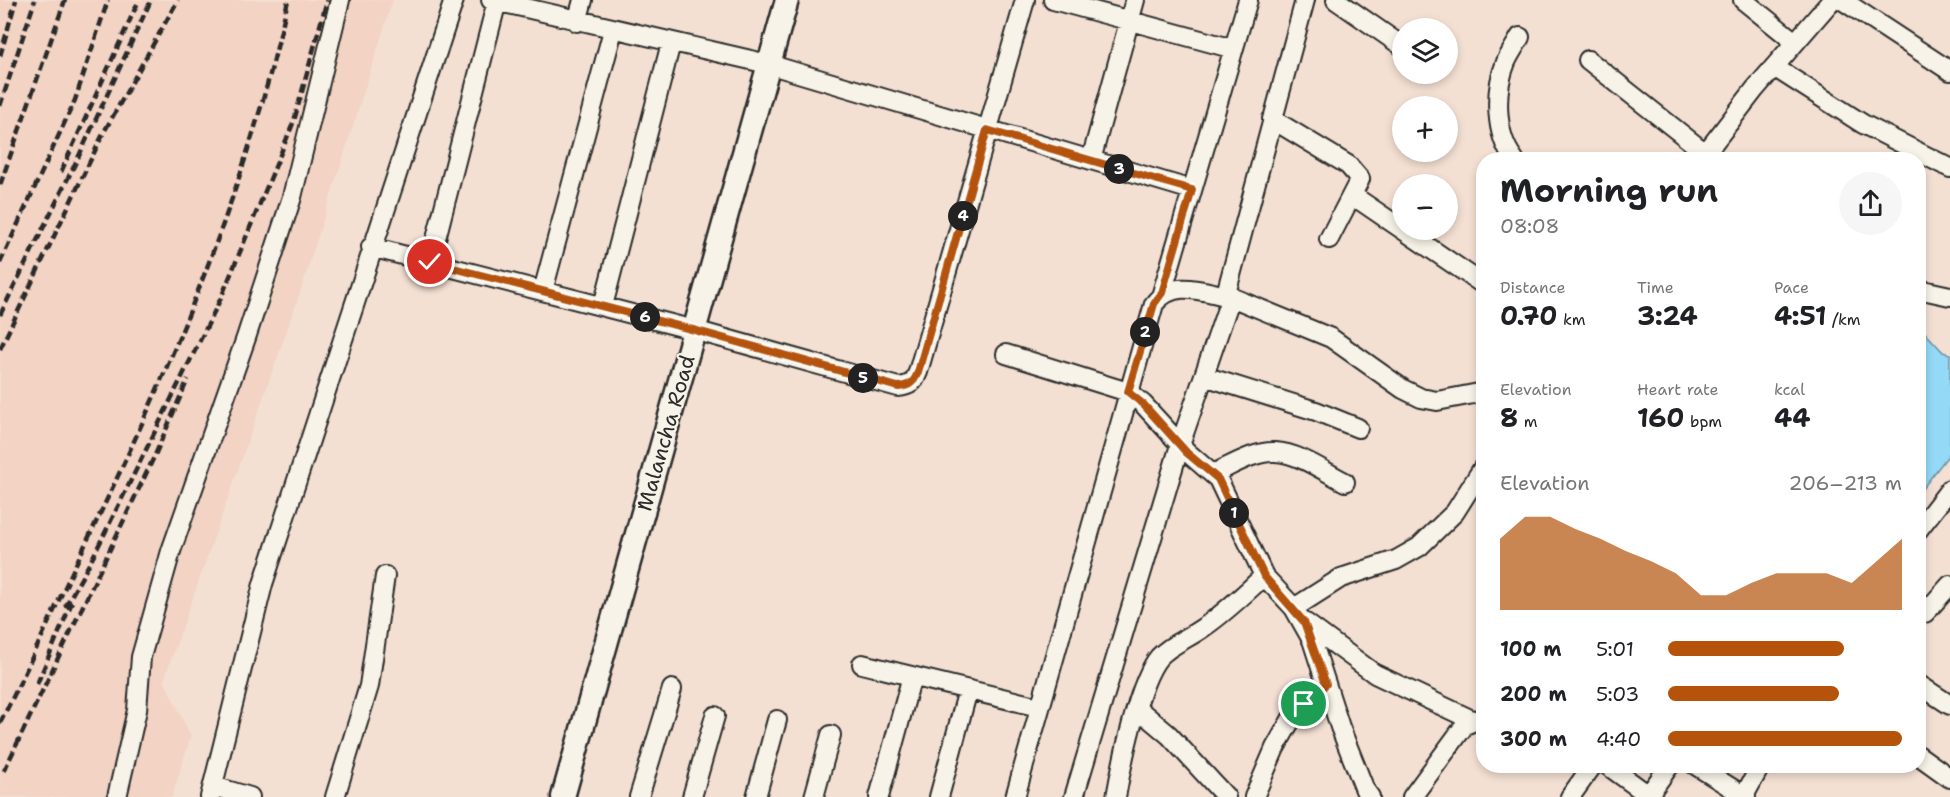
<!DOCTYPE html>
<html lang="en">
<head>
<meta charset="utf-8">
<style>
	:root { --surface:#fff; --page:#f6f6f6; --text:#202124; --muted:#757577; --accent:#b45309 }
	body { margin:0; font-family:"Shantell Sans",sans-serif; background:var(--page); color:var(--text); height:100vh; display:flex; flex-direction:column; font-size:22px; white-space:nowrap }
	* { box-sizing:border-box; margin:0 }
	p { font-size:20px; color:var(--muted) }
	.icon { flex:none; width:33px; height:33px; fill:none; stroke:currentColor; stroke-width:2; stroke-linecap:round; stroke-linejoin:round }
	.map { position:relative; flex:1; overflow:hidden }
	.sheet { position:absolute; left:1476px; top:152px; width:450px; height:621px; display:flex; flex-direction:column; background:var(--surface); border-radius:24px; box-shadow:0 3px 9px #0003 }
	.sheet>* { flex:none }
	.controls { position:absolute; left:1392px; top:18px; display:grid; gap:12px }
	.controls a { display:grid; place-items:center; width:66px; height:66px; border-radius:50%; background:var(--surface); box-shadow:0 3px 9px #0003; font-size:30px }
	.pin { position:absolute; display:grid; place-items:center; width:51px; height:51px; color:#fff; margin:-26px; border:3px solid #fff; border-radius:50%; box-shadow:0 2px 6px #0007 }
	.km { position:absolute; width:30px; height:30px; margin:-15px; border-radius:50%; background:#222; color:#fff; font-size:16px; line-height:30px; text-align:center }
	.round { display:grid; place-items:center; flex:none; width:63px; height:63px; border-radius:32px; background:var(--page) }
	.headline { display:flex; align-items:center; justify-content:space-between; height:102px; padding:0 24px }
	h1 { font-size:33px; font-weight:700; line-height:45px }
	.stats { display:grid; grid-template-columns:repeat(3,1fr); gap:9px; height:102px; padding:6px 24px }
	.stats div { display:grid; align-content:center }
	.stats b { font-size:26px; font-weight:700 }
	.stats small { font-size:16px; font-weight:400 }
	.stats p { font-size:16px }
	.chart { height:168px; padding:12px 24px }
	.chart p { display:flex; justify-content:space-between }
	.chart svg { width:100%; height:108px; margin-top:6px; fill:var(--accent); opacity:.7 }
	ul { padding:0 24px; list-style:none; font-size:20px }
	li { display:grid; grid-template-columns:96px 72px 1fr; align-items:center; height:45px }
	li i { height:15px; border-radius:8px; background:var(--accent) }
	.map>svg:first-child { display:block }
	.built { fill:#f2d3c4 }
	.water { fill:#94d9f6; stroke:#6a93a5; stroke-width:1.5 }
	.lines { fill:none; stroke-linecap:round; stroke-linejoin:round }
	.minor-casing { stroke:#2b2b2b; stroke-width:22 }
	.major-casing { stroke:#2b2b2b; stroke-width:27 }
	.minor { stroke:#f7f3e8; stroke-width:18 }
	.major { stroke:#f7f3e8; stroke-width:22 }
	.rail { stroke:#2b2b2b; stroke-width:4.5; stroke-dasharray:9 4.5; stroke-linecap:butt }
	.route-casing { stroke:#fff; stroke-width:12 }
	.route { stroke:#b45309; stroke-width:8 }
	.labels { text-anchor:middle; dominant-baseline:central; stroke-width:4.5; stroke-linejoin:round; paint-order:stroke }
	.street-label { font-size:21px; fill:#2b2b2b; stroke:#f7f3e8 }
</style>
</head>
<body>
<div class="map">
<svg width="1950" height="797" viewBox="0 0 1950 797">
	<rect width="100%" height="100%" fill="#f4e0d3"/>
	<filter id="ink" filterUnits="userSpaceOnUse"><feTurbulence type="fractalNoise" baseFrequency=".0167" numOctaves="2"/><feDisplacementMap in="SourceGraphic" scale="12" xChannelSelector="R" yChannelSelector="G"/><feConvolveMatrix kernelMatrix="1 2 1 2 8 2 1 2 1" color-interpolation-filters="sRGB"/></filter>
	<g filter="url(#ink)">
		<path class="built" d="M0 0H393L301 290 164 680 191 736 172 797H0Z"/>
		<path class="water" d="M1918 325 1943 352 1950 354V453L1919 493Z"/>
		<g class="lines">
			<g class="minor-casing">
				<path id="minor" d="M491 0 768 64 1192 190
					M1053 0 1234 49
					M1305 0 1227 290 1231 297 1331 338 1403 389 1421 398 1437 401 1484 392
					M1336 0 1402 46
					M1743 0 1795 42
					M1842 0 1950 71
					M577 22 583 0
					M1588 60 1713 159
					M1774 67 1863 124 1950 168
					M1272 119 1348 165 1360 179 1329 239
					M1514 159C1495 135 1494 91 1506 62 1510 53 1516 45 1520 37
					M1701 159 1755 89 1832 0
					M1091 160 1135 0
					M1352 195 1484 285
					M371 247 694 330 898 387C909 386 914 383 918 372L1025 0
					M430 262 497 1
					M1918 289 1950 296
					M543 291 613 30
					M1162 293 1248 0
					M603 306 671 43
					M1006 354 1128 392 1143 404 1187 452 1218 479 1264 576
					M1204 376 1316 411 1358 428
					M1213 474C1231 466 1254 451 1275 452 1299 453 1325 472 1345 482
					M1918 530 1950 489
					M1294 608 1312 640 1340 727 1365 790 1370 797
					M1925 613 1950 585
					M1306 623 1375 674 1472 720
					M862 664 1039 707
					M1918 684 1950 705
					M1138 709 1169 735 1226 797
					M1918 755 1950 778
					M1607 765 1651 797
					M1695 765 1746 797
					M213 786 250 797
					M1744 796 1761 765
					M117 797 137 710 141 657 171 551 246 338 292 197 340 0
					M210 797 263 584 454 0
					M335 797 369 686 385 576
					M639 797 672 689
					M692 797 715 716
					M756 797 777 720
					M814 797 831 735
					M879 797 912 676
					M939 797 968 690
					M1015 797 1154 304C1174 278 1203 292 1231 297L1180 445 1074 797
					M1116 797C1122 763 1138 682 1159 657 1171 644 1187 639 1201 629 1224 614 1244 594 1264 576L1294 608 1341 578 1396 560 1419 547 1455 512 1484 466
					M1254 797 1275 748 1292 718 1326 684
					M1412 797 1465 725 1482 718
					M1570 797 1593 765
					M1647 797 1670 765"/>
			</g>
			<g class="major-casing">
				<path id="major" d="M563 797 787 0"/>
			</g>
			<use href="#minor" class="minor"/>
			<use href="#major" class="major"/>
			<path class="rail" d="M0 56 16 0
				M0 106 35 0
				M61 172 139 0
				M0 185 65 0
				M0 263 75 100 108 0
				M0 315 78 158 151 0
				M0 349 104 132 178 0
				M65 607 93 557 221 298 294 121 327 0
				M37 684 72 602
				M0 723C30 664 57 603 86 543 170 370 247 189 288 0
				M4 771 155 455 188 379"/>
		</g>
	</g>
	<g class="lines" filter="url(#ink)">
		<g class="route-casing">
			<path id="route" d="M430 262 694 330 898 387C909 386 914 383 918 372L987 130 1192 190 1162 293 1154 304 1128 392 1143 404 1187 453 1218 479 1264 576 1304 622 1326 684 1304 704"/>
		</g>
		<use href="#route" class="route"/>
	</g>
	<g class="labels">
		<g class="street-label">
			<text transform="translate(666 433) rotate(-74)">Malancha Road</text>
		</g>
	</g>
</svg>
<div class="controls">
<a><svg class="icon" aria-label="layers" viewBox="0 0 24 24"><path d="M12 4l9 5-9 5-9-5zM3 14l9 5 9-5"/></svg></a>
<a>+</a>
<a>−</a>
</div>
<div class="pin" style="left:1304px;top:704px;background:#1e9e55"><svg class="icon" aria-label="arrive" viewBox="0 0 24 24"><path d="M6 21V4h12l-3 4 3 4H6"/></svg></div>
<div class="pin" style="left:430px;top:262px;background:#d93025"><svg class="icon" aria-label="check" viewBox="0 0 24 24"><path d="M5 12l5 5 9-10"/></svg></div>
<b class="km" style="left:1234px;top:513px">1</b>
<b class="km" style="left:1145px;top:332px">2</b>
<b class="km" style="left:1119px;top:169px">3</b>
<b class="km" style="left:963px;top:216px">4</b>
<b class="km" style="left:863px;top:378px">5</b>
<b class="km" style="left:645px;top:317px">6</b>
<section class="sheet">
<div class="headline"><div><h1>Morning run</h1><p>08:08</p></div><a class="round"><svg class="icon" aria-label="share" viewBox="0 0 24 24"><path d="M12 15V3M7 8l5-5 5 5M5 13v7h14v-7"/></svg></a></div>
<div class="stats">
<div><p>Distance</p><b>0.70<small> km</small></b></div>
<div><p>Time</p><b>3:24</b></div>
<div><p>Pace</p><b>4:51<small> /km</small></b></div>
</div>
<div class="stats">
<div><p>Elevation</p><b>8<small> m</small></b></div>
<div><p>Heart rate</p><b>160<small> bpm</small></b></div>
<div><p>kcal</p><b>44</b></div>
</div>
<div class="chart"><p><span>Elevation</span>206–213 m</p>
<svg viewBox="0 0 160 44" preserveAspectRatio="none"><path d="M0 44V15L10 6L20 6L30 11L40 15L50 20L60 24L70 29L80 38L90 38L100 33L110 29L120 29L130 29L140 33L150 24L160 15V44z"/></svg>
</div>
<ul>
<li><b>100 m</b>5:01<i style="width:75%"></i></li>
<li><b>200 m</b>5:03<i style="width:73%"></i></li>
<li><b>300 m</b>4:40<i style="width:100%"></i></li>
</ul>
</section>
</div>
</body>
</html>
